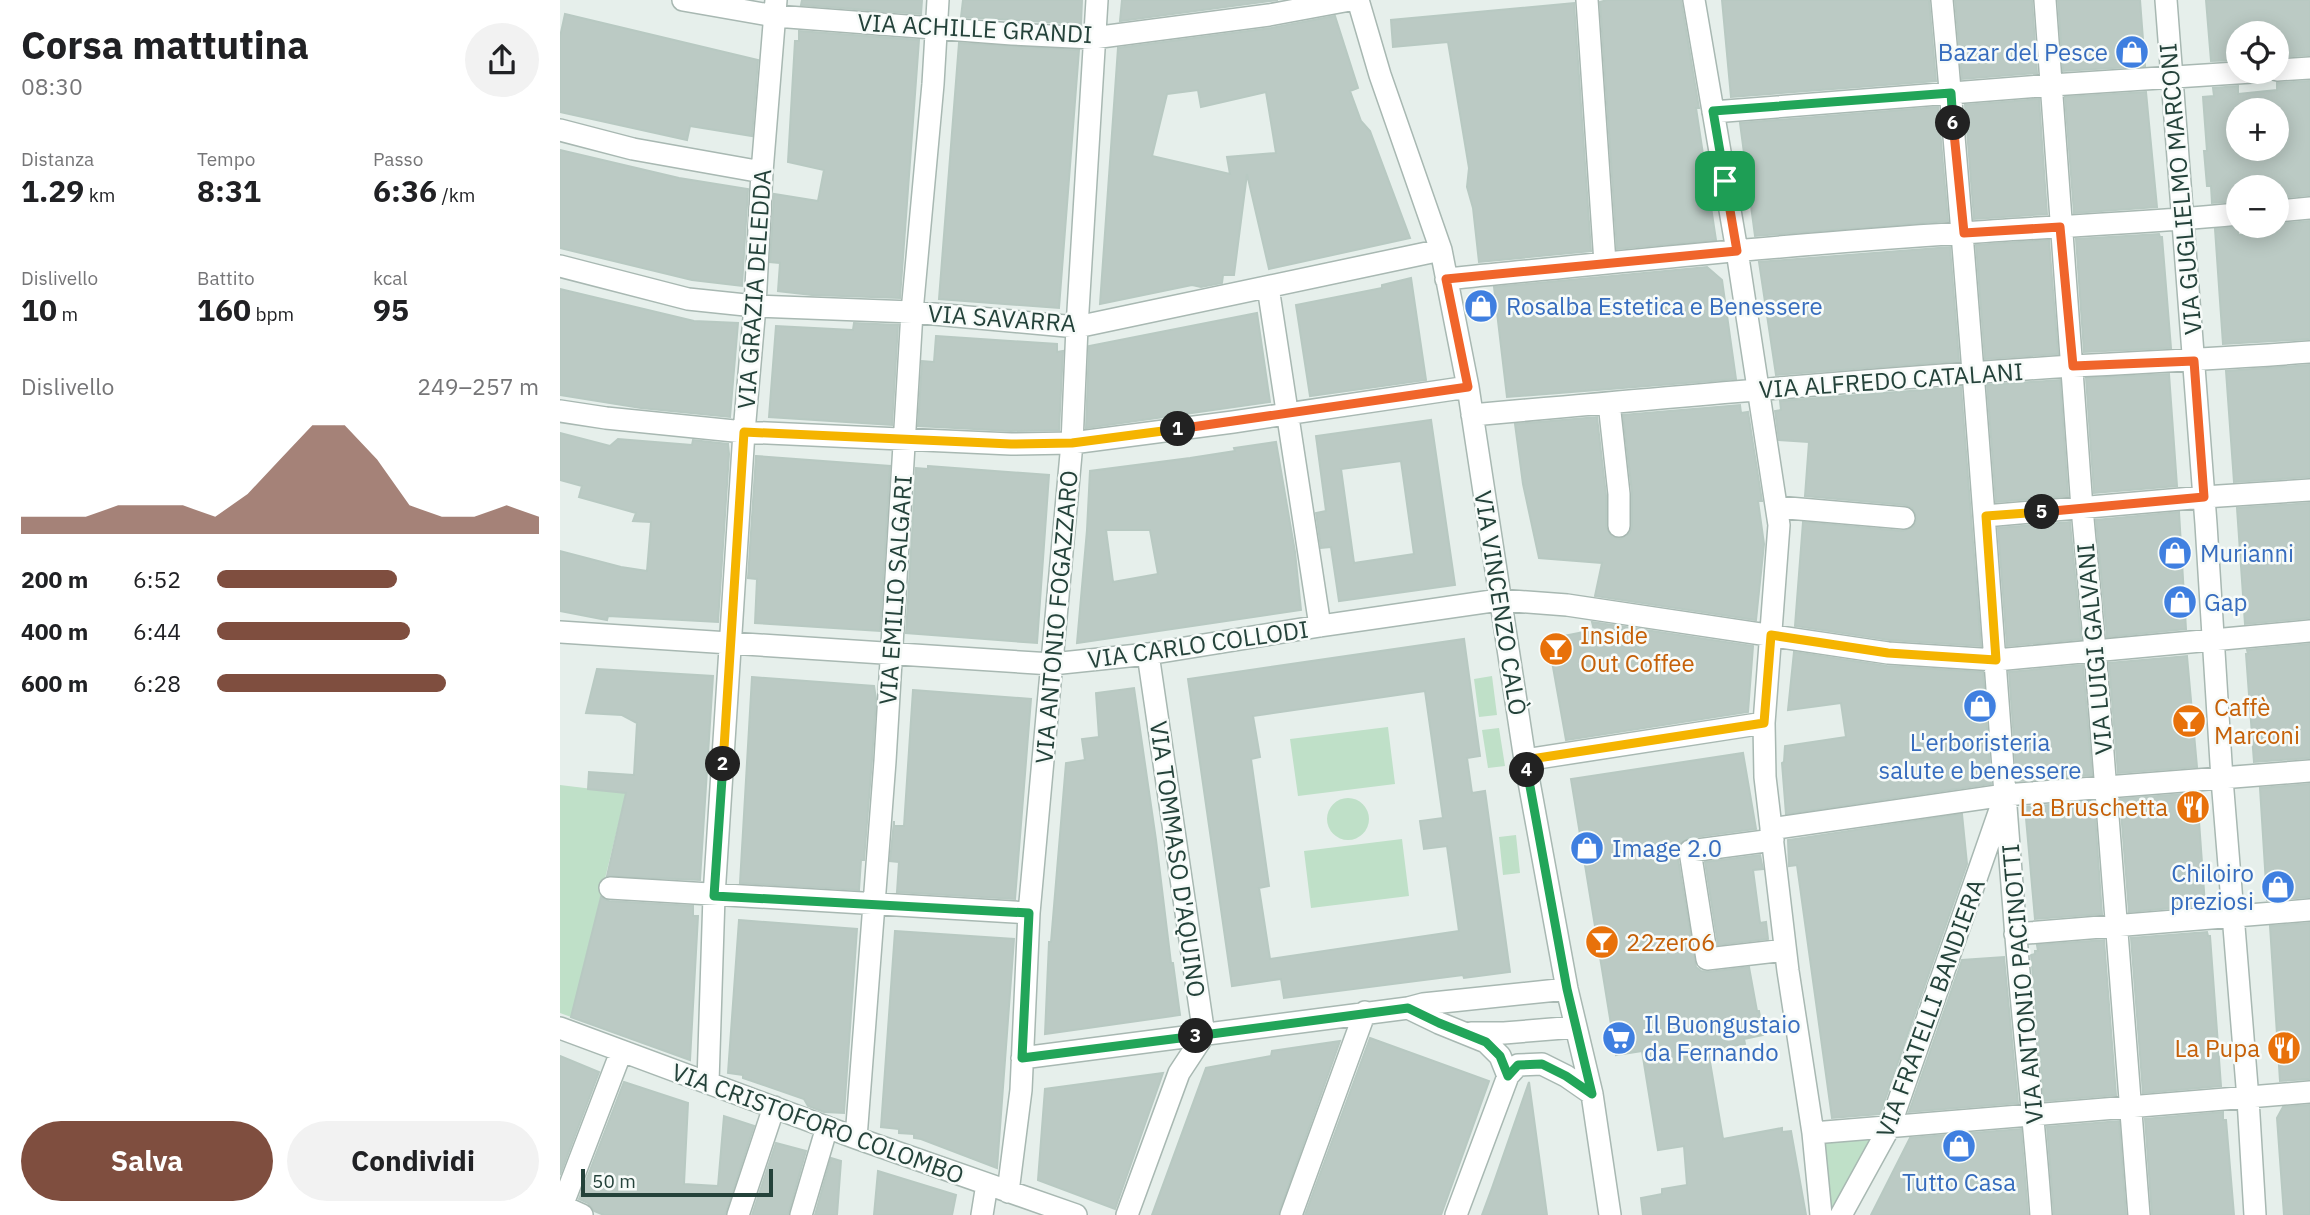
<!DOCTYPE html>
<html lang="it">
<head>
<meta charset="utf-8">
<style>
	:root { --surface:#fff; --page:#f2f2f2; --text:#202124; --muted:#757577; --accent:#7f4e3f }
	body { margin:0; font-family:"IBM Plex Sans",sans-serif; background:var(--page); color:var(--text); height:100vh; display:flex; flex-direction:column; font-size:26px; white-space:nowrap }
	* { box-sizing:border-box; margin:0 }
	p { font-size:23px; color:var(--muted) }
	.icon { flex:none; width:38px; height:38px; fill:none; stroke:currentColor; stroke-width:2; stroke-linecap:round; stroke-linejoin:round }
	.map { position:relative; flex:1; overflow:hidden }
	.side { display:flex; flex-direction:column; background:var(--surface); width:560px }
	.side>* { flex:none }
	.fabs { position:absolute; left:1666px; top:21px; display:grid; gap:14px }
	.fabs a { display:grid; place-items:center; width:63px; height:63px; border-radius:50%; background:var(--surface); box-shadow:0 4px 18px #0003; font-size:35px }
	.scale { position:absolute; left:21px; bottom:18px; width:192px; box-sizing:border-box; padding-left:7px; border:4px solid #24423a; border-top:0; font-size:19px; line-height:24px; white-space:nowrap; color:#24423a; -webkit-text-stroke:5px #f7fbf9; paint-order:stroke }
	.pin { position:absolute; display:grid; place-items:center; width:60px; height:60px; color:#fff; margin:-30px; border-radius:14px; box-shadow:0 4px 10px #0006 }
	.km { position:absolute; width:35px; height:35px; margin:-18px; border-radius:50%; background:#222; color:#fff; font-size:19px; line-height:35px; text-align:center }
	.round { display:grid; place-items:center; flex:none; width:74px; height:74px; border-radius:37px; background:var(--page) }
	.headline { display:flex; align-items:center; justify-content:space-between; height:119px; padding:0 21px }
	h1 { font-size:38px; font-weight:800; line-height:52px }
	.stats { display:grid; grid-template-columns:repeat(3,1fr); gap:10px; height:119px; padding:7px 21px }
	.stats div { display:grid; align-content:center }
	.stats b { font-size:30px; font-weight:800 }
	.stats small { font-size:19px; font-weight:400 }
	.stats p { font-size:19px }
	.chart { height:196px; padding:14px 21px }
	.chart p { display:flex; justify-content:space-between }
	.chart svg { width:100%; height:126px; margin-top:7px; fill:var(--accent); opacity:.7 }
	.cta { display:flex; gap:14px; margin-top:auto; padding:14px 21px }
	.cta a { flex:1; height:80px; border-radius:42px; background:var(--accent); color:#fff; font-size:28px; font-weight:800; line-height:80px; text-align:center }
	.cta a+a { background:var(--page); color:var(--text) }
	ul { padding:0 21px; list-style:none; font-size:23px }
	li { display:grid; grid-template-columns:112px 84px 1fr; align-items:center; height:52px }
	li i { height:18px; border-radius:9px; background:var(--accent) }
	main { display:flex; flex:1; min-height:0 }
	.map>svg:first-child { display:block }
	.green { fill:#bfe0c8 }
	.building { fill:#bbcac4; stroke:#b8c9c2; stroke-width:2; fill-rule:evenodd }
	.lines { fill:none; stroke-linecap:round; stroke-linejoin:round }
	.minor-casing { stroke:#a8b8b2; stroke-width:24 }
	.minor { stroke:#fff; stroke-width:21 }
	.split-1-casing { stroke:#fff; stroke-width:14 }
	.split-2-casing { stroke:#fff; stroke-width:14 }
	.split-3-casing { stroke:#fff; stroke-width:14 }
	.split-4-casing { stroke:#fff; stroke-width:14 }
	.split-5-casing { stroke:#fff; stroke-width:14 }
	.split-6-casing { stroke:#fff; stroke-width:14 }
	.split-7-casing { stroke:#fff; stroke-width:14 }
	.split-1 { stroke:#f0652b; stroke-width:9 }
	.split-2 { stroke:#f5b400; stroke-width:9 }
	.split-3 { stroke:#22a559; stroke-width:9 }
	.split-4 { stroke:#22a559; stroke-width:9 }
	.split-5 { stroke:#f5b400; stroke-width:9 }
	.split-6 { stroke:#f0652b; stroke-width:9 }
	.split-7 { stroke:#22a559; stroke-width:9 }
	.labels { text-anchor:middle; dominant-baseline:central; stroke-width:5; stroke-linejoin:round; paint-order:stroke }
	.street-label { font-size:24px; fill:#24423a; stroke:#f7fbf9 }
	.shop-label { font-size:24px; fill:#366cbe; stroke:#f7fbf9; text-anchor:start }
	.food-label { font-size:24px; fill:#c56008; stroke:#f7fbf9; text-anchor:start }
</style>
</head>
<body>
<main>
<section class="side">
<div class="headline"><div><h1>Corsa mattutina</h1><p>08:30</p></div><a class="round"><svg class="icon" aria-label="share" viewBox="0 0 24 24"><path d="M12 15V3M7 8l5-5 5 5M5 13v7h14v-7"/></svg></a></div>
<div class="stats">
<div><p>Distanza</p><b>1.29<small> km</small></b></div>
<div><p>Tempo</p><b>8:31</b></div>
<div><p>Passo</p><b>6:36<small> /km</small></b></div>
</div>
<div class="stats">
<div><p>Dislivello</p><b>10<small> m</small></b></div>
<div><p>Battito</p><b>160<small> bpm</small></b></div>
<div><p>kcal</p><b>95</b></div>
</div>
<div class="chart"><p><span>Dislivello</span>249–257 m</p>
<svg viewBox="0 0 160 44" preserveAspectRatio="none"><path d="M0 44V38L10 38L20 38L30 34L40 34L50 34L60 38L70 30L80 18L90 6L100 6L110 18L120 34L130 38L140 38L150 34L160 38V44z"/></svg>
</div>
<ul>
<li><b>200 m</b>6:52<i style="width:56%"></i></li>
<li><b>400 m</b>6:44<i style="width:60%"></i></li>
<li><b>600 m</b>6:28<i style="width:71%"></i></li>
</ul>
<div class="cta"><a>Salva</a><a>Condividi</a></div>
</section>
<div class="map">
<svg width="1750" height="1215" viewBox="0 0 1750 1215">
	<rect width="100%" height="100%" fill="#e6efeb"/>
	<path class="green" d="M932 676 937 715 919 717 914 679Z
		M828 727 835 784 738 796 730 739Z
		M939 728 945 766 928 768 922 730Z
		M0 785 66 793 11 1017 0 1013Z
		M767 819a21 21 0 1 1 42 0a21 21 0 1 1-42 0Z
		M956 835 960 873 943 875 939 837Z
		M842 839 849 896 751 908 744 851Z
		M1313 1140 1269 1212 1261 1141Z"/>
	<path class="building" d="M242 0H362L361 14 241 5Z
		M403 0H522L521 24 401 17Z
		M562 0H718L560 21Z
		M1047 0H1121L1139 108H1136L1156 240 1057 249 1040 2Z
		M1162 0H1369L1376 81 1171 97Z
		M1395 0H1472L1477 73 1402 79Z
		M1498 0H1580L1585 66 1503 71Z
		M1646 0H1750V55L1717 57V33H1678V60L1651 61Z
		M1014 3 1031 251 919 262 913 208 907 187 909 168 888 42 833 47 831 20Z
		M5 14 198 60 192 136 130 126 127 140 0 112V37Z
		M775 16 798 88 790 91 801 121 810 131 850 238 709 269 687 174 674 275H663L662 283 641 287 632 285 540 304 558 48 711 28ZM638 90 641 107 706 92 716 153 667 157 670 174 592 156 607 94Z
		M239 31 359 40 340 298 252 295 218 291 220 263 210 262 214 194 258 201 264 170 228 162 235 41H239Z
		M399 43 519 50 499 308 379 299Z
		M1750 81V195L1717 198V187H1678V201L1652 203 1651 186H1647L1644 151H1647L1643 97 1654 96 1653 88 1678 86V94L1717 90V83ZM1678 110H1717V149H1678Z
		M1586 92 1597 207 1514 213 1505 97Z
		M1479 99 1487 214 1414 219 1405 105Z
		M1378 107 1388 221 1195 236 1180 123Z
		M0 150 119 178 188 189 182 286 132 280 0 248Z
		M1750 221V339L1663 344 1655 229 1678 227V235L1717 232V224Z
		M1599 234 1600 237H1602L1611 348 1524 352 1516 239Z
		M1489 240 1498 354 1425 359 1416 245Z
		M1390 247 1399 361 1216 375 1199 262Z
		M1147 267 1162 280 1176 379 947 397 934 287Z
		M851 278 866 380 750 396 736 305 822 288V285Z
		M0 289 134 321 178 323 170 417 81 408 0 395Z
		M697 313 710 402 526 428 529 346Z
		M294 323 338 325 332 425 209 417 216 326 293 330Z
		M376 336 497 344V352L503 351 499 430 451 431 358 426 362 361 374 362Z
		M1750 365V477L1674 482 1666 371Z
		M1609 374 1617 486 1534 493 1526 378Z
		M1500 380 1508 496 1436 502 1427 385Z
		M1401 387 1421 646 1329 640 1235 626 1243 522 1343 531 1354 526 1357 518 1352 508 1345 505 1245 496 1249 442 1219 440 1215 411 1221 410 1220 401Z
		M1180 405 1181 413 1188 412 1202 501H1198L1204 544 1196 620 1035 596 1042 563 979 558 963 484 955 424 1037 417 1046 495V527L1052 537 1060 539 1070 533 1072 526V493L1063 415Z
		M871 420 895 585 779 601 771 547 761 548 756 513 766 511 756 436ZM841 461 854 554 794 563 781 469Z
		M0 433 50 446 58 439 132 445 133 440 168 444 169 454 158 622 48 616 47 620 0 611V551L61 567 87 571 91 522 73 521 76 513 19 497 22 486 0 480Z
		M716 442 735 552 741 610 517 643 527 530 530 471 630 458 675 451 674 448ZM546 530H590L598 574 553 582Z
		M196 456 330 466 320 631 195 623 197 579 188 578Z
		M368 466 489 475 477 643 346 633 356 468 368 469Z
		M1750 503V618L1685 624 1677 508Z
		M1619 512 1626 629 1547 637 1536 520Z
		M1510 522 1521 639 1447 646 1438 528Z
		M1032 622 1193 646 1188 712 1006 740 988 639 1034 630Z
		M904 639 920 756 907 758 912 793 925 791 950 972 904 978 903 975 724 998 721 979 672 986 628 679ZM865 691 883 818 860 821 864 849 887 846 899 931 710 959 699 888 709 886 691 759 700 757 693 716Z
		M1750 644V758L1694 762 1686 654H1688L1687 650Z
		M1234 652 1327 666 1423 672 1431 784 1226 814 1222 763 1224 762 1225 746 1286 737 1281 703 1228 710Z
		M1627 656 1637 767 1558 773 1549 663Z
		M1523 665 1532 775 1457 781 1449 672Z
		M37 669 153 676 140 880 47 876 66 793 28 789 29 772 74 775 77 723 62 715 26 713Z
		M192 677 314 686 316 699 312 760 304 860H301L299 890 180 883Z
		M574 688 596 840 611 963H613L620 1015 485 1034 489 942H491L506 763 525 760 522 739 539 737 536 693Z
		M353 690 471 699 455 899 337 892 339 862 330 861 334 821V826H344Z
		M1183 753 1196 829 1128 838 1118 846 1117 853 1136 967 1141 971 1148 972 1189 967 1197 1011H1199L1203 1035 1184 1039 1185 1044 1148 1050 1163 1139 1222 1128V1132L1231 1131 1246 1215H1083L1081 1198 1102 1194V1189L1127 1185 1124 1146 1098 1150 1082 1051 1056 1055 1011 779Z
		M1750 784V897L1707 900 1700 788Z
		M1637 793 1645 905 1569 912 1560 799Z
		M1534 801 1542 914 1475 919 1465 807Z
		M1402 814 1407 864 1320 1114 1272 1118 1237 865 1229 866 1228 840Z
		M1200 855 1203 869 1193 870 1200 923 1206 922 1208 939 1158 945 1145 862Z
		M41 897 49 901 133 906V916H138L130 1060 11 1017Z
		M179 920 297 929 284 1113 264 1112 248 1106 244 1099 183 1078V1075L168 1073Z
		M1750 923V1079L1720 1081 1710 926Z
		M335 931 454 939 437 1168 361 1139 354 1138V1134L339 1133V1129L321 1127Z
		M1647 932 1648 936H1650L1661 1086 1583 1093 1571 938Z
		M1544 940 1556 1095 1484 1101 1471 955 1475 954V951H1478L1477 945Z
		M1444 957 1458 1103 1349 1112 1402 960Z
		M810 1038 929 1081 881 1215H745Z
		M780 1041 718 1215H592L646 1068 711 1056 712 1051Z
		M0 1056 39 1072 0 1175Z
		M603 1073 555 1209 478 1180 485 1089Z
		M64 1082 128 1103 124 1184 158 1186 164 1116 194 1126 165 1215H44L34 1211 28 1203 19 1199Z
		M969 1082 987 1215H922L932 1188Z
		M1750 1105V1215H1724L1717 1118 1723 1107Z
		M1663 1112V1120H1666L1674 1215H1592L1585 1119Z
		M1559 1121 1566 1215H1494L1487 1127Z
		M1461 1129 1468 1215H1311L1350 1138Z
		M216 1143 246 1151 228 1215H192Z
		M271 1158 281 1161 277 1215H255Z
		M318 1171 396 1195 392 1215H314Z"/>
	<g class="lines">
		<g class="minor-casing">
			<path id="minor" d="M123 0 215 16 452 34 533 38 709 15 790 0
				M798 0 820 75 881 250 908 387 965 760 1007 989 1032 1094 1050 1215
				M1027 0 1045 263
				M1134 0 1177 251 1219 525 1204 723 1205 777 1228 971 1253 1133 1261 1215
				M1382 0C1410 303 1430 607 1454 910 1461 1012 1474 1113 1481 1215
				M1485 0 1522 508 1535 650 1579 1215
				M1606 0 1646 524 1662 779 1688 1099 1695 1215
				M1717 70 1750 68
				M1153 112 1492 85 1692 72
				M0 130 73 149 202 172
				M1717 211 1750 208
				M0 266 128 299 195 306 352 312 517 327 881 250
				M886 279C1058 262 1230 244 1403 233 1495 226 1587 223 1678 214
				M708 287 760 626
				M1049 403 1059 494V526
				M0 411 46 418 184 432 451 444 512 443 673 422 908 387
				M912 415C1112 397 1312 379 1513 366 1592 362 1671 358 1750 352
				M1217 507 1344 518
				M1425 516 1644 497 1750 490
				M0 632 492 664 588 654 760 626 939 600 1007 605 1328 653 1436 660 1750 631
				M965 760 1204 723
				M1211 829 1445 795 1750 771
				M1213 840 1130 851 1147 959 1225 950
				M50 888 469 913
				M1455 934 1750 910
				M0 1028 296 1138 516 1215
				M911 1033H944L1016 1027
				M462 1058 848 1008
				M948 1076 940 1056 926 1042 879 1023 848 1008 863 1004 1007 989
				M148 1082 154 896 184 432 195 306 202 172 216 0
				M1253 1133 1750 1092
				M296 1138 325 761 352 312 373 84 378 0
				M448 1192 461 1090 469 913 512 443 517 327 537 0
				M22 1215 2 1206 61 1052
				M178 1215 214 1107
				M241 1215 267 1127
				M422 1215 427 1184
				M567 1215 619 1073 644 1035 588 654
				M731 1215 805 1012
				M896 1215 948 1076 958 1065 982 1064 1006 1076 1032 1094
				M1281 1215 1330 1126 1442 804"/>
		</g>
		<use href="#minor" class="minor"/>
	</g>
	<g class="lines">
		<g class="split-1-casing">
			<path id="split-1" d="M618 429 908 387 886 279 1177 251 1165 181"/>
		</g>
		<g class="split-2-casing">
			<path id="split-2" d="M163 764 184 432 451 444 512 443 618 429"/>
		</g>
		<g class="split-3-casing">
			<path id="split-3" d="M163 764 154 896 469 913 462 1058 636 1036"/>
		</g>
		<g class="split-4-casing">
			<path id="split-4" d="M636 1036 848 1008 879 1023 926 1042 940 1056 948 1076 958 1065 982 1064 1006 1076 1032 1094 1007 989 967 770"/>
		</g>
		<g class="split-5-casing">
			<path id="split-5" d="M967 770 965 760 1204 723 1211 635 1328 653 1436 660 1426 516 1482 512"/>
		</g>
		<g class="split-6-casing">
			<path id="split-6" d="M1393 123 1404 233 1500 227 1513 366 1634 361 1644 497 1482 512"/>
		</g>
		<g class="split-7-casing">
			<path id="split-7" d="M1165 181 1153 111 1391 93 1393 123"/>
		</g>
		<use href="#split-1" class="split-1"/>
		<use href="#split-2" class="split-2"/>
		<use href="#split-3" class="split-3"/>
		<use href="#split-4" class="split-4"/>
		<use href="#split-5" class="split-5"/>
		<use href="#split-6" class="split-6"/>
		<use href="#split-7" class="split-7"/>
	</g>
	<defs>
		<g id="shop-disc" transform="scale(1.75)"><circle r="9.5" fill="#3f7fe0" stroke="#f7fbf9"/><path d="M-5-2.5h2.3a2.7 3.5 0 0 1 5.4 0H5L5.5 6h-11ZM-1.5-2.5h3a1.5 2.3 0 0 0-3 0Z" fill="#fff"/></g>
		<g id="bar-disc" transform="scale(1.75)"><circle r="9.5" fill="#e8710a" stroke="#f7fbf9"/><path d="M-6-5H6L.8 .8V4.5H3.5V6h-7V4.5H-.8V.8Z" fill="#fff"/></g>
		<g id="restaurant-disc" transform="scale(1.75)"><circle r="9.5" fill="#e8710a" stroke="#f7fbf9"/><path d="M-5-6h1v4h1v-4h1v4h1v-4h1v5L-1.5 .5V6h-2V.5L-5-1ZM5-6V6H3V1.5H1.5Q1.5-4 5-6Z" fill="#fff"/></g>
		<g id="supermarket-disc" transform="scale(1.75)"><circle r="9.5" fill="#3f7fe0" stroke="#f7fbf9"/><path d="M-6-5.5h2.5l.6 2H6L4.5 2H-2.5L-4.4-4H-6ZM-1.5 3.2a1.3 1.3 0 1 0 .1 0ZM3 3.2a1.3 1.3 0 1 0 .1 0Z" fill="#fff"/></g>
	</defs>
	<g fill-rule="evenodd">
		<use href="#shop-disc" x="1572" y="52"/>
		<use href="#shop-disc" x="921" y="306"/>
		<use href="#shop-disc" x="1615" y="553"/>
		<use href="#shop-disc" x="1620" y="602"/>
		<use href="#bar-disc" x="996" y="649"/>
		<use href="#shop-disc" x="1420" y="706"/>
		<use href="#bar-disc" x="1629" y="721"/>
		<use href="#restaurant-disc" x="1633" y="807"/>
		<use href="#shop-disc" x="1027" y="848"/>
		<use href="#shop-disc" x="1718" y="887"/>
		<use href="#bar-disc" x="1042" y="942"/>
		<use href="#supermarket-disc" x="1059" y="1038"/>
		<use href="#restaurant-disc" x="1724" y="1048"/>
		<use href="#shop-disc" x="1399" y="1146"/>
	</g>
	<g class="labels">
		<g class="street-label">
			<text transform="translate(415 28) rotate(3)">VIA ACHILLE GRANDI</text>
			<text transform="translate(1620 189) rotate(-95)">VIA GUGLIELMO MARCONI</text>
			<text transform="translate(194 289) rotate(-86)">VIA GRAZIA DELEDDA</text>
			<text transform="translate(442 318) rotate(4)">VIA SAVARRA</text>
			<text transform="translate(1331 380) rotate(-4)">VIA ALFREDO CATALANI</text>
			<text transform="translate(335 590) rotate(-86)">VIA EMILIO SALGARI</text>
			<text transform="translate(941 603) rotate(81)">VIA VINCENZO CALÒ</text>
			<text transform="translate(496 617) rotate(-85)">VIA ANTONIO FOGAZZARO</text>
			<text transform="translate(638 644) rotate(-8)">VIA CARLO COLLODI</text>
			<text transform="translate(1534 649) rotate(-95)">VIA LUIGI GALVANI</text>
			<text transform="translate(618 859) rotate(82)">VIA TOMMASO D'AQUINO</text>
			<text transform="translate(1462 984) rotate(-95)">VIA ANTONIO PACINOTTI</text>
			<text transform="translate(1370 1008) rotate(-70)">VIA FRATELLI BANDIERA</text>
			<text transform="translate(258 1123) rotate(20)">VIA CRISTOFORO COLOMBO</text>
		</g>
		<g class="shop-label">
			<text x="1548" y="52" text-anchor="end">Bazar del Pesce</text>
			<text x="946" y="306">Rosalba Estetica e Benessere</text>
			<text x="1640" y="553">Murianni</text>
			<text x="1644" y="602">Gap</text>
			<text x="1420" y="742" text-anchor="middle">L'erboristeria<tspan x="1420" dy="28">salute e benessere</tspan></text>
			<text x="1052" y="848">Image 2.0</text>
			<text x="1694" y="873" text-anchor="end">Chiloiro<tspan x="1694" dy="28">preziosi</tspan></text>
			<text x="1084" y="1024">Il Buongustaio<tspan x="1084" dy="28">da Fernando</tspan></text>
			<text x="1399" y="1182" text-anchor="middle">Tutto Casa</text>
		</g>
		<g class="food-label">
			<text x="1020" y="635">Inside<tspan x="1020" dy="28">Out Coffee</tspan></text>
			<text x="1654" y="707">Caffè<tspan x="1654" dy="28">Marconi</tspan></text>
			<text x="1608" y="807" text-anchor="end">La Bruschetta</text>
			<text x="1066" y="942">22zero6</text>
			<text x="1700" y="1048" text-anchor="end">La Pupa</text>
		</g>
	</g>
</svg>
<div class="fabs">
<a><svg class="icon" aria-label="locate" viewBox="0 0 24 24"><circle cx="12" cy="12" r="6"/><path d="M12 2v4M12 18v4M2 12h4M18 12h4"/></svg></a>
<a>+</a>
<a>−</a>
</div>
<div class="scale">50 m</div>
<div class="pin" style="left:1165px;top:181px;background:#1e9e55"><svg class="icon" aria-label="arrive" viewBox="0 0 24 24"><path d="M6 21V4h12l-3 4 3 4H6"/></svg></div>
<b class="km" style="left:618px;top:429px">1</b>
<b class="km" style="left:163px;top:764px">2</b>
<b class="km" style="left:636px;top:1036px">3</b>
<b class="km" style="left:967px;top:770px">4</b>
<b class="km" style="left:1482px;top:512px">5</b>
<b class="km" style="left:1393px;top:123px">6</b>
</div>
</main>
</body>
</html>
